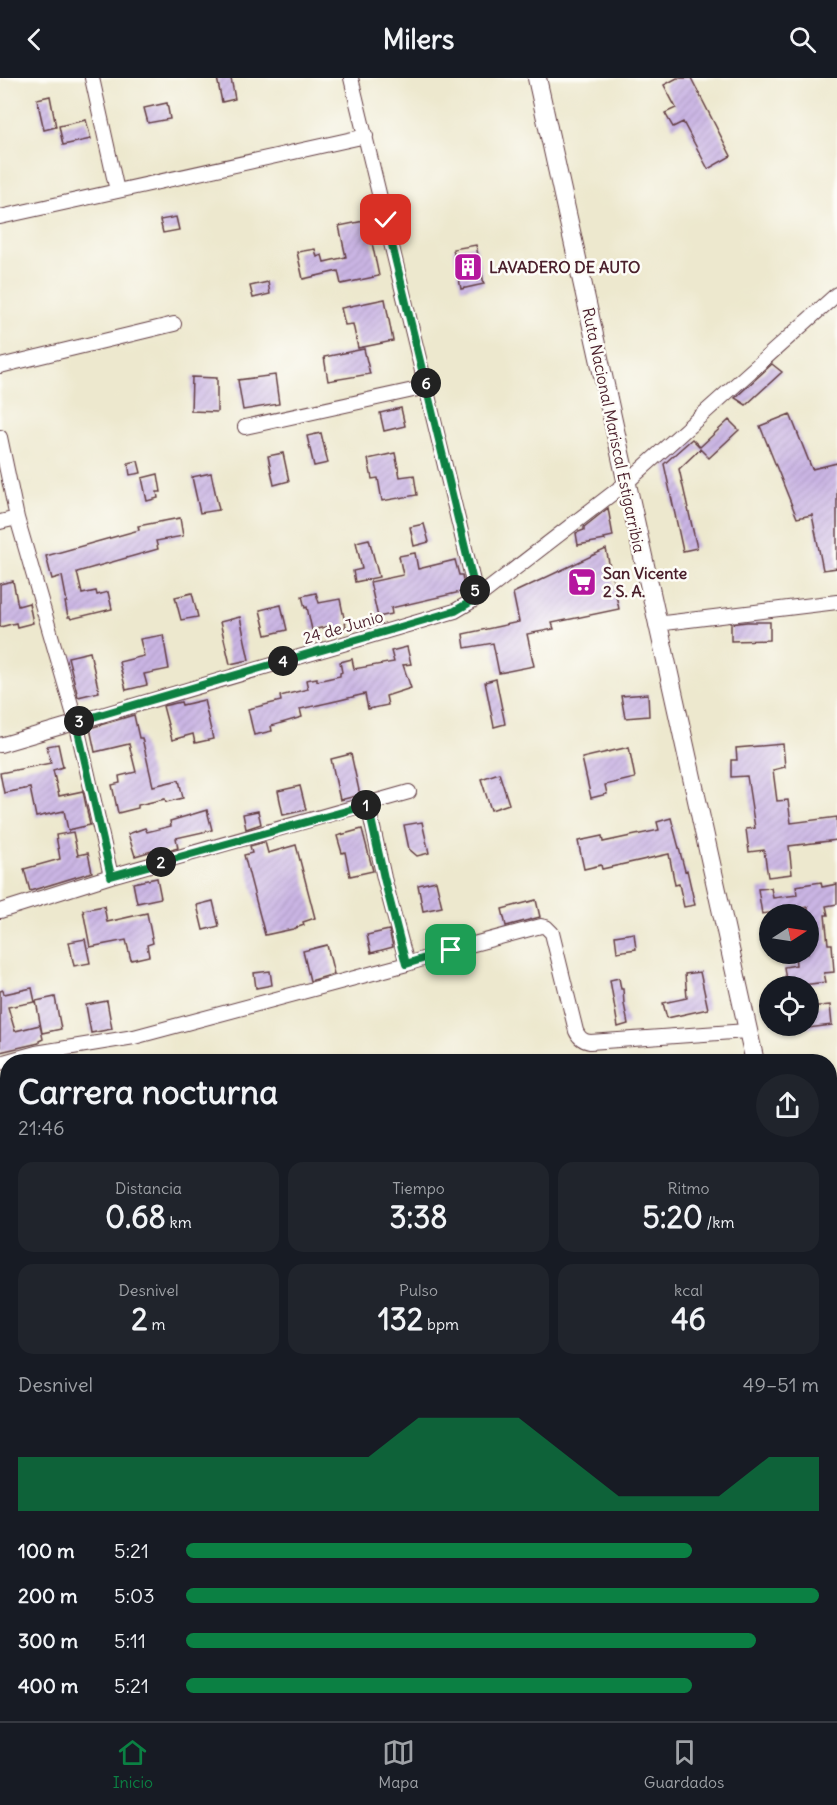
<!DOCTYPE html>
<html lang="es">
<head>
<meta charset="utf-8">
<style>
	:root { --surface:#171b24; --page:#20242c; --text:#f1f3f6; --muted:#9ea1a6; --line:#363941; --accent:#0b8043 }
	body { margin:0; font-family:Delius,sans-serif; background:var(--page); color:var(--text); height:100vh; display:flex; flex-direction:column; font-size:22px; white-space:nowrap }
	* { box-sizing:border-box; margin:0 }
	p { font-size:20px; color:var(--muted) }
	.icon { flex:none; width:33px; height:33px; fill:none; stroke:currentColor; stroke-width:2; stroke-linecap:round; stroke-linejoin:round }
	.map { position:relative; flex:1; overflow:hidden }
	.details { position:absolute; left:0px; top:976px; width:837px; height:668px; display:flex; flex-direction:column; background:var(--surface); border-radius:24px 24px 0 0; box-shadow:0 2px 4px #0004 }
	.details>* { flex:none }
	.needle { width:39px; rotate:78deg }
	.controls { position:absolute; left:759px; top:826px; display:grid; gap:12px }
	.controls a { display:grid; place-items:center; width:60px; height:60px; border-radius:50%; background:var(--surface); box-shadow:0 2px 4px #0004; font-size:30px }
	.pin { position:absolute; display:grid; place-items:center; width:51px; height:51px; color:#fff; margin:-26px; border-radius:12px; box-shadow:0 3px 9px #0006 }
	.km { position:absolute; width:30px; height:30px; margin:-15px; border-radius:50%; background:#222; color:#fff; font-size:16px; line-height:30px; text-align:center }
	.round { display:grid; place-items:center; flex:none; width:63px; height:63px; border-radius:32px; background:var(--page) }
	.headline { display:flex; align-items:center; justify-content:space-between; height:102px; padding:0 18px }
	h1 { font-size:33px; font-weight:700; line-height:45px }
	.figures { display:grid; grid-template-columns:repeat(3,1fr); gap:9px; height:102px; padding:6px 18px }
	.figures div { display:grid; align-content:center; border-radius:15px; background:var(--page); text-align:center }
	.figures b { font-size:30px; font-weight:700 }
	.figures small { font-size:16px; font-weight:400 }
	.figures p { font-size:16px }
	.chart { height:168px; padding:12px 18px }
	.chart p { display:flex; justify-content:space-between }
	.chart svg { width:100%; height:108px; margin-top:6px; fill:var(--accent); opacity:.7 }
	ul { padding:0 18px; list-style:none; font-size:20px }
	li { display:grid; grid-template-columns:96px 72px 1fr; align-items:center; height:45px }
	li i { height:15px; border-radius:8px; background:var(--accent) }
	header { display:flex; justify-content:space-between; align-items:center; height:78px; padding:0 18px; background:var(--surface); font-size:27px; font-weight:700 }
	.tabs { display:flex; justify-content:space-around; align-items:center; height:84px; border-top:2px solid var(--line); background:var(--surface); font-size:16px; color:var(--muted) }
	.tabs a { display:grid; justify-items:center; gap:3px }
	.tabs .active { color:var(--accent) }
	.map>svg:first-child { display:block }
	.building { fill:url(#building-hatch) }
	.lines { fill:none; stroke-linecap:round; stroke-linejoin:round }
	.minor-casing { stroke:#623d43; stroke-width:16 }
	.major-casing { stroke:#623d43; stroke-width:20 }
	.minor { stroke:#fff; stroke-width:14 }
	.major { stroke:#fff; stroke-width:18 }
	.route-casing { stroke:#fff; stroke-width:12 }
	.route { stroke:#0b8043; stroke-width:8 }
	.labels { text-anchor:middle; dominant-baseline:central; stroke-width:5; stroke-linejoin:round; paint-order:stroke }
	.poi-label { font-size:16px; font-weight:bold; fill:#4a1f2b; stroke:#fdfcf7; text-anchor:start }
	.street-label { font-size:16px; fill:#4a1f2b; stroke:#fdfcf7 }
</style>
</head>
<body>
<header><svg class="icon" aria-label="back" viewBox="0 0 24 24"><path d="M15 5l-7 7 7 7"/></svg>Milers<svg class="icon" aria-label="search" viewBox="0 0 24 24"><circle cx="10" cy="10" r="6"/><path d="M15 15l6 6"/></svg></header>
<div class="map">
<svg width="837" height="1643" viewBox="0 0 837 1643">
	<defs>
		<pattern id="building-hatch" width="6" height="6" patternUnits="userSpaceOnUse" patternTransform="scale(1.5)"><rect width="6" height="6" fill="#cab5e4"/><path d="M-1 1l2-2M0 6l6-6M5 7l2-2" fill="none" stroke="#af9bc4"/></pattern>
	</defs>
	<rect width="100%" height="100%" fill="#fdfcf7"/>
	<filter id="ink" filterUnits="userSpaceOnUse"><feTurbulence type="fractalNoise" baseFrequency=".0167" numOctaves="2"/><feDisplacementMap in="SourceGraphic" scale="12" xChannelSelector="R" yChannelSelector="G"/><feConvolveMatrix kernelMatrix="1 2 1 2 8 2 1 2 1" color-interpolation-filters="sRGB"/></filter>
	<filter id="wash" filterUnits="userSpaceOnUse"><feTurbulence type="fractalNoise" baseFrequency=".008" numOctaves="4" result="noise"/><feDisplacementMap in="SourceGraphic" scale="24" xChannelSelector="R" yChannelSelector="G"/><feGaussianBlur stdDeviation="1.35" result="paint"/><feColorMatrix in="noise" values="0 0 0 0 0 0 0 0 0 0 0 0 0 0 0 0 0 1.4 0 .05"/><feComposite in="paint" operator="in"/></filter>
	<g filter="url(#wash)">
		<rect width="100%" height="100%" fill="#ede8ce"/>
		<g id="blocks">
			<path class="building" d="M217 0H231L235 21 222 24Z
				M677 0H691L731 78 708 91 683 44 673 49 665 35 676 30 664 7Z
				M50 18 56 49 44 52 37 21Z
				M167 25 170 41 148 45 144 30Z
				M86 42 91 61 63 67 59 48Z
				M176 139 179 152 163 155 160 142Z
				M369 142 374 164 372 165 379 198 341 206 338 193 303 201 297 174 315 171 317 179 322 177 324 184 346 179 339 148Z
				M476 167 484 206 461 211 453 171Z
				M268 204 270 216 253 220 250 208Z
				M385 221 393 263 358 270 353 246 345 247 341 230Z
				M364 271 370 296 328 303 324 279Z
				M772 286 782 294 746 327 735 320Z
				M275 297 279 326 243 332 238 302Z
				M192 299 217 300V334L191 333Z
				M401 330 405 348 384 353 380 335Z
				M790 336 812 391 837 385V490L823 492 812 437 797 440 760 348Z
				M729 342 739 352 709 380 700 371 679 391 697 470 683 473 664 386 692 361 700 369Z
				M321 355 328 385 314 388 307 358Z
				M283 375 289 403 274 407 268 378Z
				M395 375 400 399 414 397 417 417 382 423 378 400 372 401 368 381Z
				M138 383 141 395 130 397 128 385Z
				M211 395 219 432 200 435 192 399Z
				M158 396 161 414H157L158 420 147 423 142 400Z
				M608 430 613 458 604 460 605 462 578 467 576 455 584 452V449Z
				M180 440 183 458 156 463 158 471 77 494 82 516 96 513 97 517 108 514 112 531 71 541 70 539H68L65 524H67L62 498 52 501 46 478 139 452 138 448Z
				M424 446 429 464 414 468 410 449Z
				M369 461 379 499 355 504 353 493 362 491 356 464Z
				M606 471 619 531 552 545 554 551 527 556 534 588 499 595 493 565 465 570 463 556 519 544 513 515Z
				M415 475 418 491 455 482 459 497H462L465 513 391 530 392 536 378 539 370 504 403 497 399 478Z
				M13 503 18 528 29 525 33 545 17 549 16 545 0 549V506Z
				M192 515 198 539 181 542 175 519Z
				M316 515 319 525 340 521 346 549 331 553 330 548 312 552 307 529 305 530 302 518Z
				M281 527 287 552 266 557 260 532Z
				M240 539 249 582 230 586 220 544Z
				M747 544H770V562L731 563V546Z
				M163 557 169 591 144 596 147 607 126 612 119 584 144 578 140 561Z
				M407 569 411 586 403 587 411 610 386 618 388 627 368 631 365 616 336 623 300 631 302 639 271 648 272 653 254 657 248 631 281 623 280 618 308 611 306 602 317 600V603L340 598V595L342 594 340 584 352 581 354 591 394 584 391 573Z
				M90 574 99 614 78 619 68 579Z
				M496 601 505 646 494 649 485 604Z
				M648 616 649 638 625 640 621 618Z
				M204 622 213 661 195 665 193 656 172 662 163 628 181 624 182 627Z
				M134 637 139 660H142L153 708 179 702 183 720 166 724 165 721 138 727V730L118 735 112 707 120 705 119 698 136 694 129 666 95 674 90 650Z
				M58 666 63 689 53 692 59 718 83 713 90 747 68 752 64 733 36 739 30 710 4 715 0 695 51 685 47 668Z
				M783 666 785 689 773 692 777 723 788 722 791 745 837 739V762L789 768 792 796 768 799 764 772 749 774 746 751 755 750 747 698 731 699V682H737L736 670Z
				M629 669 635 700 605 707 607 716 591 720 582 680Z
				M351 676 360 717 340 722 331 681Z
				M499 695 509 726 491 732 481 701Z
				M300 708 306 732 283 737 278 713Z
				M207 732 212 752 176 760 178 770 153 777 152 773 135 778 128 756 145 750 147 754 171 748 170 743Z
				M258 733 261 746 246 751 243 736Z
				M671 740 685 793 687 792 695 827 684 829 679 806 675 807 669 776 602 791 601 787 584 791 578 763 602 758 603 764 659 752 657 744Z
				M422 744 429 775 417 778 409 771 404 747Z
				M362 751 373 793 350 798 345 774 342 775 337 758Z
				M73 754 78 777 88 775 92 794 30 813 24 791 60 781 56 757Z
				M265 764 268 775 296 767 315 840 303 844 304 847 293 851 265 857 244 777 252 775 250 768Z
				M157 800 161 820 137 825 133 805Z
				M436 803 442 829 423 833 418 807Z
				M821 804 822 809 837 806V826L826 828 828 837H825L828 866H832L834 894 824 895 826 904 787 909 784 889 796 887 795 876H808V829L762 836 758 811 771 810 773 820 797 817 796 808Z
				M536 822 540 839 506 848 502 831Z
				M213 823 219 848 203 852 197 827Z
				M104 828 107 844 147 835 153 865 147 867 149 878 131 882 126 862 90 869 83 832Z
				M389 852 393 869 371 875 367 857Z
				M634 855 636 871 617 874 615 858Z
				M85 861 90 885 74 888 69 864Z
				M327 867 334 896 310 903 303 873Z
				M270 893 272 907 256 910 254 895Z
				M700 894 708 931 667 940 663 925 687 920 685 896Z
				M619 900 621 911H623L624 926 628 946 618 949 610 902Z
				M32 910 35 924 8 929 15 953 40 947 43 961 39 963V965L0 974V913L3 912 4 916Z
				M55 919 61 951 42 955 36 923Z
				M107 923 112 951 91 955 86 927Z
				M830 927 832 947 808 950V929Z"/>
		</g>
	</g>
	<g filter="url(#ink)">
		<use href="#blocks" fill-opacity="0" stroke="#623d43" stroke-width="1.5"/>
		<g class="lines">
			<g class="minor-casing">
				<path id="minor" d="M92 0 117 113
					M351 0 477 520
					M0 139 366 58
					M0 288 174 246
					M245 349 427 309
					M0 359 17 440 76 644 111 798
					M0 444 17 440
					M656 546 837 524
					M0 667 455 533 477 520 626 405 837 216
					M368 727 384 800 407 886
					M0 833 111 798 409 714
					M0 985 36 975 134 959 407 886 451 872 541 848 546 849 552 855 576 953C579 960 583 963 590 964L747 953
					M0 1122 8 1149
					M830 1169 837 1168
					M140 1636 141 1643"/>
			</g>
			<g class="major-casing">
				<path id="major" d="M537 0 755 984
					M830 1323 837 1358"/>
			</g>
			<use href="#minor" class="minor"/>
			<use href="#major" class="major"/>
		</g>
	</g>
	<g class="lines" filter="url(#ink)">
		<g class="route-casing">
			<path id="route" d="M386 142 477 520 455 533 76 644 111 798 368 727 384 800 406 886 451 872"/>
		</g>
		<use href="#route" class="route"/>
	</g>
	<defs>
		<g id="building-square" transform="scale(1.5)"><rect x="-9" y="-9" width="18" height="18" rx="4" fill="#b5179e" stroke="#fdfcf7"/><path d="M-4-6H4V6H1V3H-1V6H-4ZM-2.5-4.3h1.7v1.8h-1.7ZM.8-4.3h1.7v1.8H.8ZM-2.5-1h1.7V.8h-1.7ZM.8-1h1.7V.8H.8Z" fill="#fff"/></g>
		<g id="supermarket-square" transform="scale(1.5)"><rect x="-9" y="-9" width="18" height="18" rx="4" fill="#b5179e" stroke="#fdfcf7"/><path d="M-6-5.5h2.5l.6 2H6L4.5 2H-2.5L-4.4-4H-6ZM-1.5 3.2a1.3 1.3 0 1 0 .1 0ZM3 3.2a1.3 1.3 0 1 0 .1 0Z" fill="#fff"/></g>
	</defs>
	<g fill-rule="evenodd">
		<use href="#building-square" x="468" y="189"/>
		<use href="#supermarket-square" x="582" y="504"/>
	</g>
	<g class="labels">
		<g class="poi-label">
			<text x="489" y="189">LAVADERO DE AUTO</text>
			<text x="603" y="495">San Vicente<tspan x="603" dy="18">2 S. A.</tspan></text>
		</g>
		<g class="street-label">
			<text transform="translate(614 352) rotate(78)">Ruta Nacional Mariscal Estigarribia</text>
			<text transform="translate(343 549) rotate(-16)">24 de Junio</text>
		</g>
	</g>
</svg>
<div class="controls">
<a><svg class="needle" viewBox="-14 -14 28 28"><path d="M0-13l5 13h-10z" fill="#e53935"/><path d="M0 13l5-13h-10z" fill="#9ea1a6"/></svg></a>
<a><svg class="icon" aria-label="locate" viewBox="0 0 24 24"><circle cx="12" cy="12" r="6"/><path d="M12 2v4M12 18v4M2 12h4M18 12h4"/></svg></a>
</div>
<div class="pin" style="left:451px;top:872px;background:#1e9e55"><svg class="icon" aria-label="arrive" viewBox="0 0 24 24"><path d="M6 21V4h12l-3 4 3 4H6"/></svg></div>
<div class="pin" style="left:386px;top:142px;background:#d93025"><svg class="icon" aria-label="check" viewBox="0 0 24 24"><path d="M5 12l5 5 9-10"/></svg></div>
<b class="km" style="left:366px;top:727px">1</b>
<b class="km" style="left:161px;top:784px">2</b>
<b class="km" style="left:79px;top:643px">3</b>
<b class="km" style="left:283px;top:583px">4</b>
<b class="km" style="left:475px;top:512px">5</b>
<b class="km" style="left:426px;top:305px">6</b>
<section class="details">
<div class="headline"><div><h1>Carrera nocturna</h1><p>21:46</p></div><a class="round"><svg class="icon" aria-label="share" viewBox="0 0 24 24"><path d="M12 15V3M7 8l5-5 5 5M5 13v7h14v-7"/></svg></a></div>
<div class="figures">
<div><p>Distancia</p><b>0.68<small> km</small></b></div>
<div><p>Tiempo</p><b>3:38</b></div>
<div><p>Ritmo</p><b>5:20<small> /km</small></b></div>
</div>
<div class="figures">
<div><p>Desnivel</p><b>2<small> m</small></b></div>
<div><p>Pulso</p><b>132<small> bpm</small></b></div>
<div><p>kcal</p><b>46</b></div>
</div>
<div class="chart"><p><span>Desnivel</span>49–51 m</p>
<svg viewBox="0 0 160 44" preserveAspectRatio="none"><path d="M0 44V22L10 22L20 22L30 22L40 22L50 22L60 22L70 22L80 6L90 6L100 6L110 22L120 38L130 38L140 38L150 22L160 22V44z"/></svg>
</div>
<ul>
<li><b>100 m</b>5:21<i style="width:80%"></i></li>
<li><b>200 m</b>5:03<i style="width:100%"></i></li>
<li><b>300 m</b>5:11<i style="width:90%"></i></li>
<li><b>400 m</b>5:21<i style="width:80%"></i></li>
</ul>
</section>
</div>
<nav class="tabs">
<a class="active"><svg class="icon" aria-label="home" viewBox="0 0 24 24"><path d="M3 11l9-7 9 7M6 9v11h12V9"/></svg>Inicio</a>
<a><svg class="icon" aria-label="map" viewBox="0 0 24 24"><path d="M3 6l6-2 6 2 6-2v14l-6 2-6-2-6 2zM9 4v14M15 6v14"/></svg>Mapa</a>
<a><svg class="icon" aria-label="saved" viewBox="0 0 24 24"><path d="M7 4h10v16l-5-4-5 4z"/></svg>Guardados</a>
</nav>
</body>
</html>
